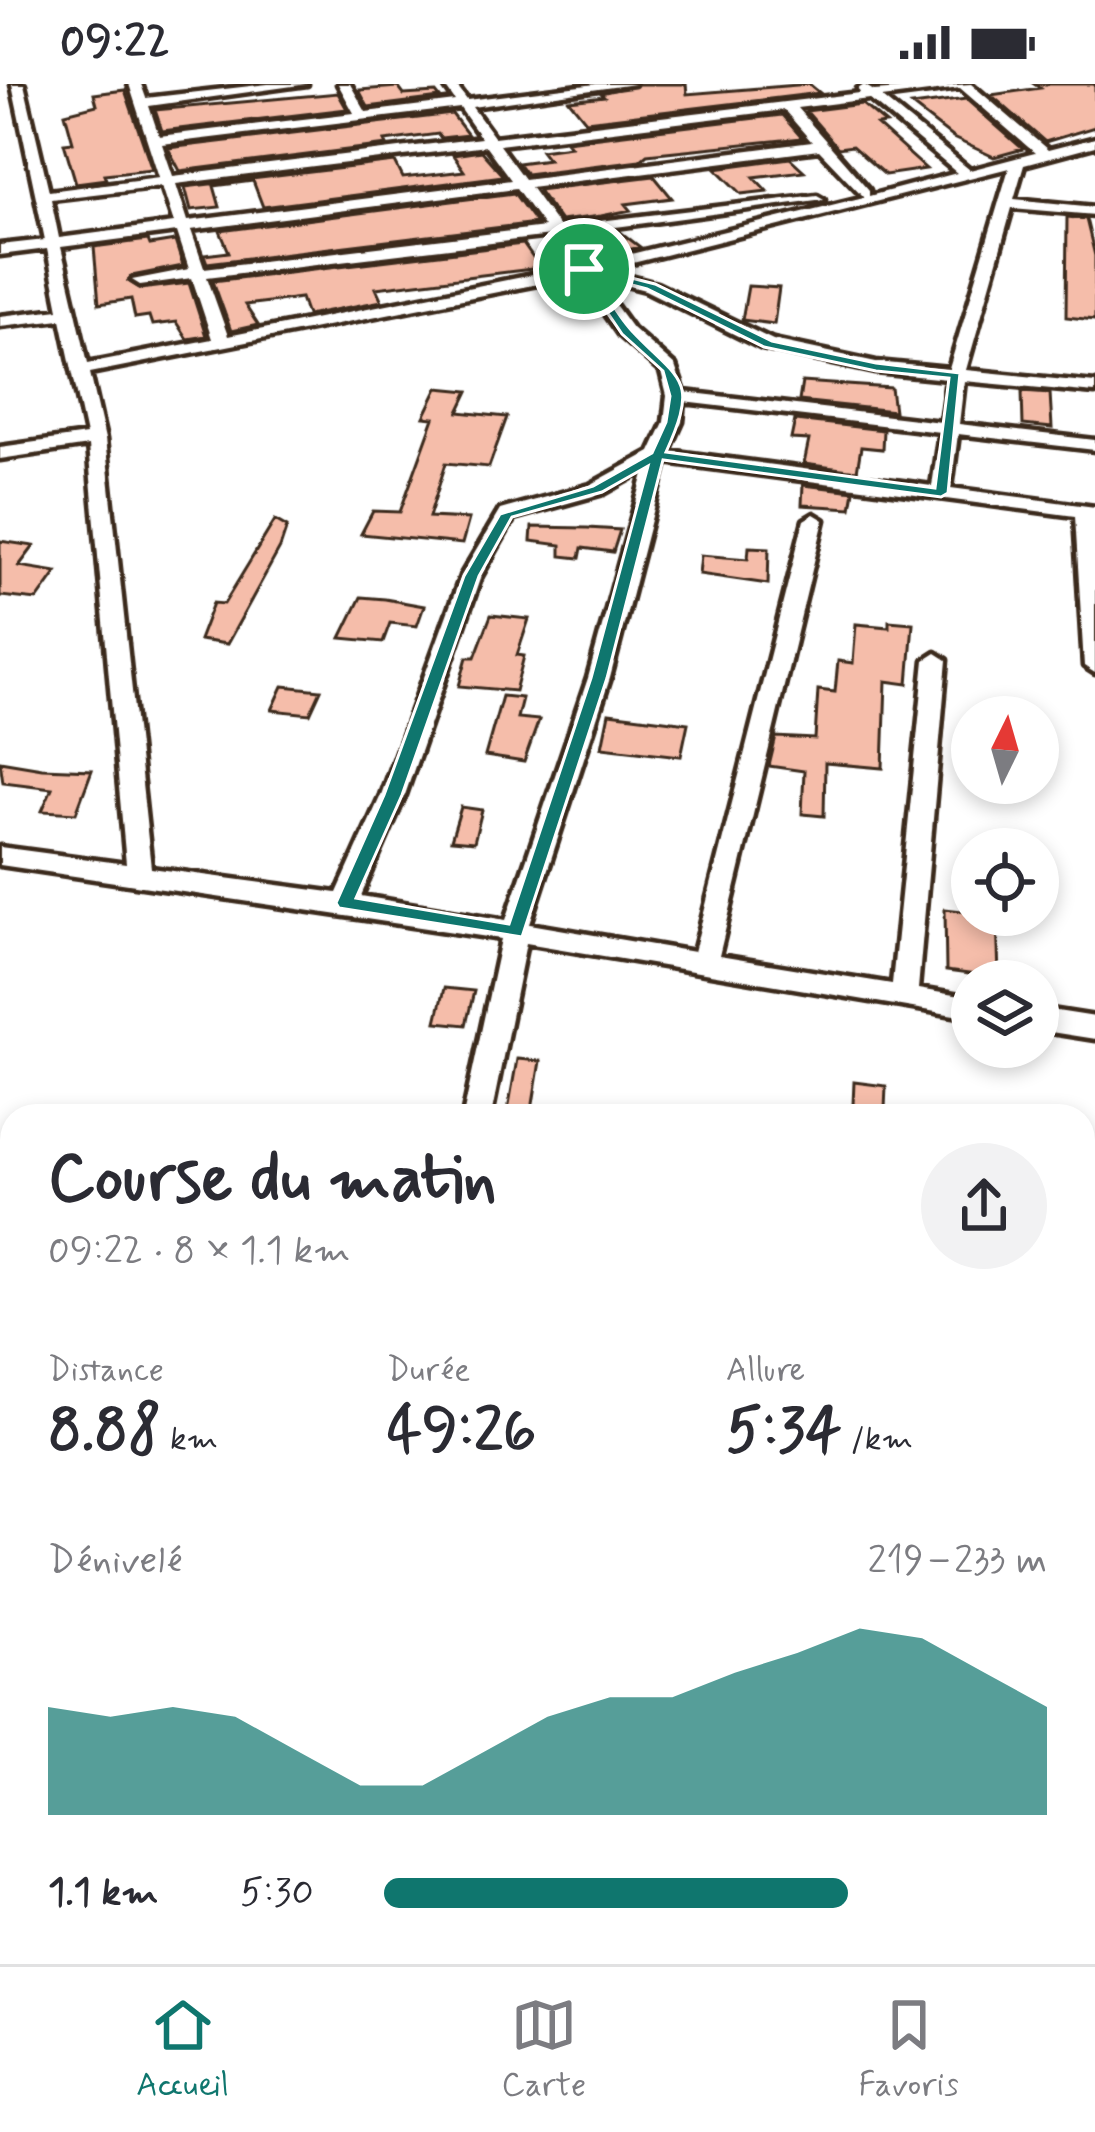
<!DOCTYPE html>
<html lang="fr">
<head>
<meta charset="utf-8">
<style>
	:root { --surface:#fff; --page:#f2f2f3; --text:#2b2b33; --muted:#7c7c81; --line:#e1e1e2; --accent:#0f766e }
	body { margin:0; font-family:Mynerve,sans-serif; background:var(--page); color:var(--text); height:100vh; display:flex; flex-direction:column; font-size:45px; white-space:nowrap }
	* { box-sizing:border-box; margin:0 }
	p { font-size:39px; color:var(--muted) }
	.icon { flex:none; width:66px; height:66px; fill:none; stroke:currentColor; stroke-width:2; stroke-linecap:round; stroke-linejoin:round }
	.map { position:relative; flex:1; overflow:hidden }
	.sheet { position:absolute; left:0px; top:1020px; width:1095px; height:861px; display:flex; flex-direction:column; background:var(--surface); border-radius:36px 36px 0 0; box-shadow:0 6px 18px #0003 }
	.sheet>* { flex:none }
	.needle { width:78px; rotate:5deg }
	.buttons { position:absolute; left:951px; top:612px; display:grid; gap:24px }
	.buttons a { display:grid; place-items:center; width:108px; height:108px; border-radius:50%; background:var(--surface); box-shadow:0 6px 18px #0003; font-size:60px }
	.pin { position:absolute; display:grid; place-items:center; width:102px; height:102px; color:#fff; margin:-51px; border:6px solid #fff; border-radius:50%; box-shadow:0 3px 12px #0007 }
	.round { display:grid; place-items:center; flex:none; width:126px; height:126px; border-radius:63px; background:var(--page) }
	.head { display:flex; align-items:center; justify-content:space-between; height:204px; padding:0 48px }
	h1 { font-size:66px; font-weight:700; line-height:90px }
	.figures { display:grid; grid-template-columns:repeat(3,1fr); gap:18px; height:204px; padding:12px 48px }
	.figures div { display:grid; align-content:center }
	.figures b { font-size:60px; font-weight:700 }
	.figures small { font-size:33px; font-weight:400 }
	.figures p { font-size:33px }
	.chart { height:336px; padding:24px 48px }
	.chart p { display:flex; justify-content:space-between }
	.chart svg { width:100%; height:216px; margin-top:12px; fill:var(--accent); opacity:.7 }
	ul { padding:0 48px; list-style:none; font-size:39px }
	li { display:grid; grid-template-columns:192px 144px 1fr; align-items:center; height:90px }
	li i { height:30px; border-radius:15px; background:var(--accent) }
	.status { display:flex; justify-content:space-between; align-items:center; height:84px; padding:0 60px; background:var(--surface); direction:ltr }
	.status svg { height:33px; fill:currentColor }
	.dock { display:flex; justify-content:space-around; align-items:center; height:168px; border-top:3px solid var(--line); background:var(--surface); font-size:33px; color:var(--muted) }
	.dock a { display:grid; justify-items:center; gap:6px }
	.dock .active { color:var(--accent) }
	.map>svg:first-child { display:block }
	.built { fill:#fcebe6 }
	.building { fill:#f5bdaa; stroke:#3b2a1e; stroke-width:3 }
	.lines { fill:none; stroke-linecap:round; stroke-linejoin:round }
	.minor-casing { stroke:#3b2a1e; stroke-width:9 }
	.minor { fill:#fff; fill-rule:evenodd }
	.route { fill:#0f766e; stroke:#fff; stroke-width:3; fill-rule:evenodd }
</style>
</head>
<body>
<div class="status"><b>09:22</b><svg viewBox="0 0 49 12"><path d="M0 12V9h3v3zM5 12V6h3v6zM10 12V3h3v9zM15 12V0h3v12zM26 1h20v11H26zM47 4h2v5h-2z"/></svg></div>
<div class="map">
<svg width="1095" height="1880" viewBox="0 0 1095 1880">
	<rect width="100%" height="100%" fill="#fff"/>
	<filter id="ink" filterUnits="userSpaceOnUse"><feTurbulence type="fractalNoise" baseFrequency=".00833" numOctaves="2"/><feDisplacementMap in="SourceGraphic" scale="24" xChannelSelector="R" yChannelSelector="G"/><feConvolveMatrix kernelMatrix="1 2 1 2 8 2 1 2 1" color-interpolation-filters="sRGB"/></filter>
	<g filter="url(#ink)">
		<path class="built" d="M12 1408V1765L0 1763V1438Z"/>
		<path class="building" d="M638 0H686L687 10 809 0 820 9 586 37 569 16 604 12 601 9Z
			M1034 0H1095V43L1045 58 991 11 1040 4Z
			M398 3 404 11 436 9 440 14 368 23 359 6Z
			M125 6 152 85 104 90 106 95 76 99 64 59 73 58 65 29 97 21 94 10Z
			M338 9 347 25 162 47 155 26Z
			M966 15 1023 65 994 73 953 54 912 22Z
			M862 20 886 40 877 41 926 85 885 91 852 62 838 64 806 27Z
			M452 30 468 51 441 54 438 50 385 57 387 61 180 87 168 64Z
			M782 31 802 54 647 70 640 76 526 90 518 79 548 75 541 66 570 62 566 57Z
			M481 67 503 92 263 123 253 97 214 102 220 123 191 126 185 103 395 78 403 94 464 87 453 71Z
			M790 74 804 87 754 93 767 107 742 110 716 84Z
			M654 92 672 114 626 120 631 126 601 132 560 137 538 106Z
			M514 109 536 139 207 179 204 171 229 168 220 147Z
			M1067 133 1086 135 1095 172V236L1066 233Z
			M619 147 640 163 596 174 572 153Z
			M148 156 150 161 175 157 183 182 131 192 128 197 141 205 189 199 206 252 187 255 176 238 152 241 149 232 135 234 131 215 99 220 94 163Z
			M523 160 540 184 376 204 382 217 307 231 301 214 245 221 258 241 231 247 213 197Z
			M748 202 779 204 774 240 742 236Z
			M802 298 891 304 894 327 799 317Z
			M438 304 469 307 459 328 507 333 489 383 446 379 429 433 469 435 462 460 361 450 373 427 400 428 434 334 424 333Z
			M1022 307 1050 309 1052 344 1023 341Z
			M795 336 883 346 882 365 861 363 857 387 804 380 809 356 791 355Z
			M803 401 854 407 851 424 802 421Z
			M275 436 287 443 280 464 227 560 199 556 213 519 224 520Z
			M532 443 587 444 620 446 613 468 582 464 580 474 561 472V461L531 457Z
			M0 457 34 462 19 482 57 488 37 516 0 512Z
			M749 463 769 464 768 500 699 490 701 471 748 475Z
			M361 513 385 515 424 522 417 542 390 539 383 558 341 554Z
			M491 531 529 535 517 571 524 572 515 607 459 602 467 573H475Z
			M889 537 913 539 908 600 886 597 883 684 825 679 824 732 802 730 804 687 769 682 776 653 815 655 818 606 835 608 838 577 853 579 856 540 889 543Z
			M283 602 321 606 310 630 272 626Z
			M502 612 522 614 517 634 539 636 524 678 485 672Z
			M609 629 688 639 681 672 602 663Z
			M0 677 42 684 92 686 76 729 42 727 52 704 3 698Z
			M461 723 482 726 474 758 451 756Z
			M945 825 997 831 999 894 946 887Z
			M444 904 474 907 466 941 436 938Z
			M517 975 540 977 531 1032H507Z
			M854 998 886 1002 885 1025 853 1021Z"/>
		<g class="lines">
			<g class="minor-casing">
				<path id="minor" d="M12 0H24L49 107 159 93 129 0H141L146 14 268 0H307L149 22 159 52 354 29 338 0H350L366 28 455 17 443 0H455L467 16 596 0H634L472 23 494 53 860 9 858 5 864 1 874 7 971 0 1048 66 1095 54V62L1024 81 1014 115 1095 123V131L1012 124 966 286 1095 299V309L964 297 959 340 1095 356V366L958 350 951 404 1095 423V589L1084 582 1075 432 666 378 610 594 530 840 694 868 804 436 814 430 824 436 719 872 892 900 925 576 936 569 947 576 918 905 972 914V934L526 859 491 1032H463L501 855 0 781V763L126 780 88 362 0 375V363L86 351 61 235 0 242V232L59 225 47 165 0 171V161L45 156ZM960 4 1035 69 970 86 882 14ZM869 15 957 89 869 112V106L797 24ZM460 24 481 54 173 92 162 60ZM784 26 812 58 524 95 499 61ZM486 62 511 96 188 137 176 100ZM819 66 864 113 586 181 564 150 824 115 817 111 558 142 530 103ZM1009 84 949 285 876 278 773 256 657 200 605 186ZM162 102 174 139 59 154 51 115ZM516 104 544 143 204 184 191 146ZM177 148 189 185 132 196 140 201 192 194 212 255 88 279 61 163ZM550 152 572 183 228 252 207 193ZM578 192 620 252 661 288 667 312 664 338 650 368 590 401 500 426 461 492 381 711 337 809 151 784 105 355 90 289ZM595 193 645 206 762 264 876 288 947 295 941 338 684 308 675 282 632 244ZM684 318 940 348 932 402 669 367 682 338ZM645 386 588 594 506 836 361 812 405 711 481 492 514 434 604 409Z
					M1038 924 1095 933V955L1038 946Z
					M1083 1188 1095 1190V1218L1083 1216Z
					M1083 1523 1095 1525V1561L1083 1559Z
					M272 1869H314L312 1880H270Z"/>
			</g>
			<use href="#minor" class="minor"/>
		</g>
	</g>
	<path class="route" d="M584 182 655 200 772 257 876 279 960 289 948 409 941 413 663 376 607 594 522 853 339 824 336 819 384 711 464 492 500 430 593 402 652 369 666 338 670 312 663 287 622 250 578 185ZM594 191 647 205 764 263 876 287 949 294 935 404 666 368C700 293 679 297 632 247 617 231 606 209 594 191ZM648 382 591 594 509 840 356 814 402 711 479 492 512 433 602 408Z"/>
</svg>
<div class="buttons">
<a><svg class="needle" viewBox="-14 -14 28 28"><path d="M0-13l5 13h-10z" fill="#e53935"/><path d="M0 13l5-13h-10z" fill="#7c7c81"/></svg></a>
<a><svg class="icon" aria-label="locate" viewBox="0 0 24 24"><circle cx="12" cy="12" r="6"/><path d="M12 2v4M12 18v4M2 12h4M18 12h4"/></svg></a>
<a><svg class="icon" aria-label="layers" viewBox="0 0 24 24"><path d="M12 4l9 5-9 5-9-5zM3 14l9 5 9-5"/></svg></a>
</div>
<div class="pin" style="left:584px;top:185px;background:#1e9e55"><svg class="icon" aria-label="arrive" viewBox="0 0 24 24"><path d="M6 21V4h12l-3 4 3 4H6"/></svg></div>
<section class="sheet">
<div class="head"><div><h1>Course du matin</h1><p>09:22 · 8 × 1.1 km</p></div><a class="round"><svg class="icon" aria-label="share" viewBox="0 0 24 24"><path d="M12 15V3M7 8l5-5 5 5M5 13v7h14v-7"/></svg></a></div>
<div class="figures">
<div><p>Distance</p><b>8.88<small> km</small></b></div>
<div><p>Durée</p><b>49:26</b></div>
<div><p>Allure</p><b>5:34<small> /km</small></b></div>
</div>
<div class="chart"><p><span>Dénivelé</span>219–233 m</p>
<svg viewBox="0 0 160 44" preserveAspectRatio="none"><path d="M0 44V22L10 24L20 22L30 24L40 31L50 38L60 38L70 31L80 24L90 20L100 20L110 15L120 11L130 6L140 8L150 15L160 22V44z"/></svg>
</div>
<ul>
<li><b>1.1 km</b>5:30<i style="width:70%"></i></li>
</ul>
</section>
</div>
<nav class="dock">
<a class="active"><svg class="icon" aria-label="home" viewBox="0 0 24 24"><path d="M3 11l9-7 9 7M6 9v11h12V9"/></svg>Accueil</a>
<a><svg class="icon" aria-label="map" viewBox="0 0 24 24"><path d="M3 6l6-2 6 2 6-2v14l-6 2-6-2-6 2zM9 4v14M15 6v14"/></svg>Carte</a>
<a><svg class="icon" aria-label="saved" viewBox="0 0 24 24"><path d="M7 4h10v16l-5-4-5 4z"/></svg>Favoris</a>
</nav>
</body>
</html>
